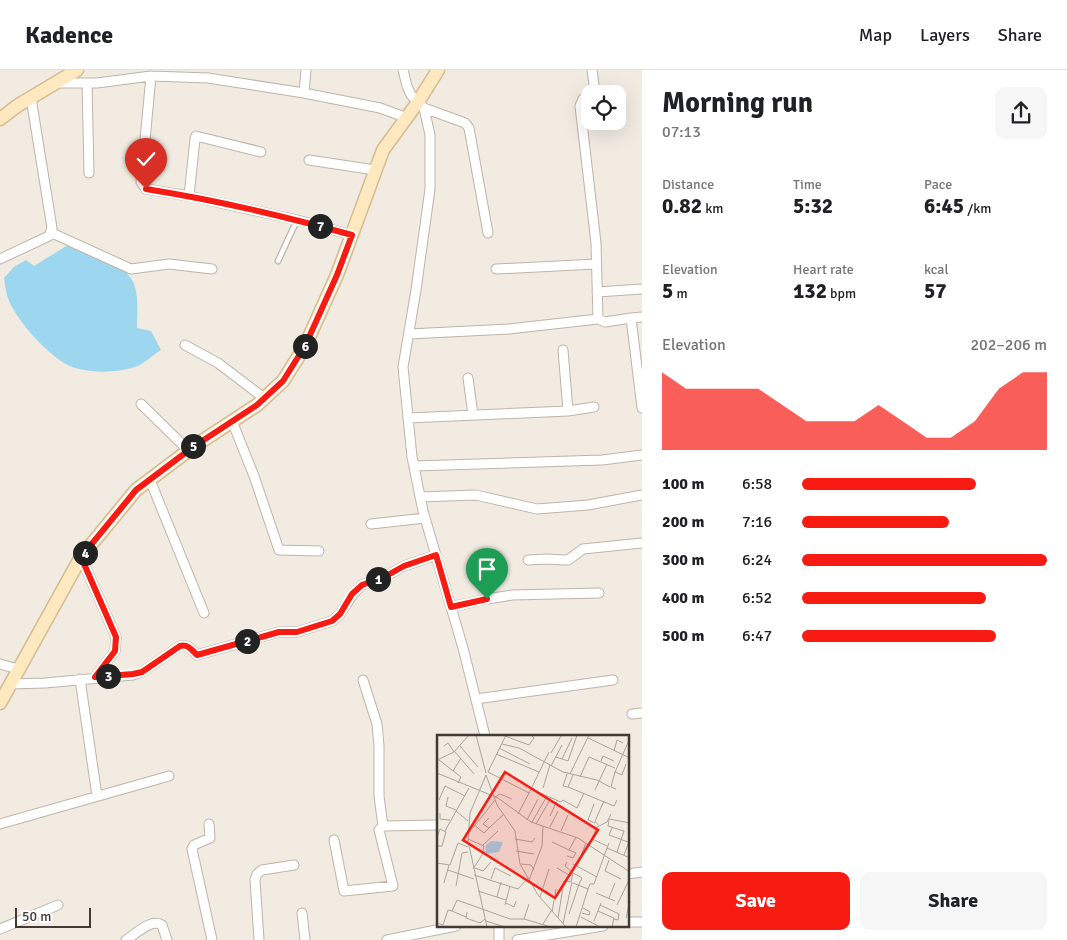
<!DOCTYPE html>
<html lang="en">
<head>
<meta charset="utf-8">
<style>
	:root { --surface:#fff; --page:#f6f6f6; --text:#202124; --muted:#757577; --line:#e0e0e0; --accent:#f81b12 }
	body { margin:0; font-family:Signika,sans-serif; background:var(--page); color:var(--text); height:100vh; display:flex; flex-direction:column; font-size:19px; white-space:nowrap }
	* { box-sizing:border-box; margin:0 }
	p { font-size:16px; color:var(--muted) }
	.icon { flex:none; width:28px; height:28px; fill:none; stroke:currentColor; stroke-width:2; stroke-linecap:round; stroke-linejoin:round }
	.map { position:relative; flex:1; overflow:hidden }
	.side { display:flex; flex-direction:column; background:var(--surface); width:425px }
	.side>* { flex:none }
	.tools { position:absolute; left:581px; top:15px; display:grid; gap:10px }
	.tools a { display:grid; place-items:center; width:45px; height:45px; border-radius:10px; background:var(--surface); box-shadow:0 5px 20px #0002; font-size:25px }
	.scale { position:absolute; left:15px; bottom:12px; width:76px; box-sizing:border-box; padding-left:5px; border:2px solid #423a33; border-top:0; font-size:14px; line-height:18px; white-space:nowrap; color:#423a33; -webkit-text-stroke:4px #fff; paint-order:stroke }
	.pin { position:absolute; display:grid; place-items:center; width:42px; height:42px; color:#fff; margin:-51px -21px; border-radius:50% 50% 50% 0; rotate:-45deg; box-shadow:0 0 5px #0007 }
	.pin .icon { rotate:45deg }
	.km { position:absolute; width:25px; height:25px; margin:-12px; border-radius:50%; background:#222; color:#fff; font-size:14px; line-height:25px; text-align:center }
	.round { display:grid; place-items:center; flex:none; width:52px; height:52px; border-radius:10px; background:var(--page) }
	.overview { display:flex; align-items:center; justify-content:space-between; height:85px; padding:0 20px }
	h1 { font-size:28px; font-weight:700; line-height:38px }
	.metrics { display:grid; grid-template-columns:repeat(3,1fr); gap:8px; height:85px; padding:5px 20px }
	.metrics div { display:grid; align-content:center }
	.metrics b { font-size:21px; font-weight:700 }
	.metrics small { font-size:14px; font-weight:400 }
	.metrics p { font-size:14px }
	.chart { height:140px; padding:10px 20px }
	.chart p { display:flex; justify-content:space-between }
	.chart svg { width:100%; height:90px; margin-top:5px; fill:var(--accent); opacity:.7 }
	.primary-button { display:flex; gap:10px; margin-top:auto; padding:10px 20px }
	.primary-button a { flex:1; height:58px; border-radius:10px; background:var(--accent); color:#fff; font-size:20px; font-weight:700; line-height:58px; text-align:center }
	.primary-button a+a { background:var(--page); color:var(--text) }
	ul { padding:0 20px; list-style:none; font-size:16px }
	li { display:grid; grid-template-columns:80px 60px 1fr; align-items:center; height:38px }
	li i { height:12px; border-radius:6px; background:var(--accent) }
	header { display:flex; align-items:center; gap:30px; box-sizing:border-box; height:70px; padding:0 25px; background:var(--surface); border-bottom:1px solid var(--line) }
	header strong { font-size:24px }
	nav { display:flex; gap:28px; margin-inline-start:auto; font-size:18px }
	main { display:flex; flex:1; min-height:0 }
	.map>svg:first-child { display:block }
	.water { fill:#9dd6ef }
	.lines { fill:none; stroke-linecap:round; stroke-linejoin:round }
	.lane-casing { stroke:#bfb4a8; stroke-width:7 }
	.street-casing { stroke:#bfb4a8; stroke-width:11 }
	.secondary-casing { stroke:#d4bc94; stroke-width:15 }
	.lane { stroke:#fff; stroke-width:4.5 }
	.street { stroke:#fff; stroke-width:9 }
	.secondary { stroke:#fee8bf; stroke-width:12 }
	.route-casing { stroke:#fff; stroke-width:10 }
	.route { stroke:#f81b12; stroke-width:6 }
	.inset-road { fill:none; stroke:#aba49c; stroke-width:1 }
	.view { fill:#f81b12; fill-opacity:0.15; stroke:#f81b12; stroke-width:2.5 }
	.inset-edge { fill:none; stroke:#423a33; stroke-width:2.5 }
</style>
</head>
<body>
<header>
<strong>Kadence</strong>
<nav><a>Map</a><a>Layers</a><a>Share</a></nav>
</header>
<main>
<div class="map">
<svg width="642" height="870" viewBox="0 0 642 870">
	<rect width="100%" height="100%" fill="#f1ebe2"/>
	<path class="water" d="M68 175C89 180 125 192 134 214 139 227 137 245 137 258L151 261 161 280C153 285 144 294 135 297 117 303 93 303 75 298 52 291 18 252 9 231 6 224 5 215 4 208L14 197 26 190 34 196Z"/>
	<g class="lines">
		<g class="lane-casing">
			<path id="lane" d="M278 191 297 150"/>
		</g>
		<g class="street-casing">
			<path id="street" d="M403 0 407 16 411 25 424 38 430 65V119L416 220 403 297 412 387 423 441 463 578 485 666
				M592 0 595 22 594 24
				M151 6 141 112 146 119 189 126
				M56 13H97L151 6 208 8 304 23 380 38 407 48
				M87 13 89 103
				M304 23 306 0
				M590 26 583 29 580 36 596 173 598 249 605 252 631 248 642 338
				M424 38 465 53 469 58 488 163
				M261 82 196 66 195 69 189 126 297 150 352 165
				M309 90 375 100
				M52 163 131 199 169 194 212 199
				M0 189 49 166 52 158 31 28
				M496 199 596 194
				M597 222 642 219
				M631 248 642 247
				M409 264 509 259 598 249
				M185 275 218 293 264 328
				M563 280 568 341
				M468 308 473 345
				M141 334 188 380
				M408 348 568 341 594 337
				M232 351 254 406 279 480 319 481
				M414 396 602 390 642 385
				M150 410 204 543
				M420 427 476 425 537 439 588 435 642 425
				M371 454 425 448
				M81 487 116 567 115 581 95 607
				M528 490 547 489 564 490H568L583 479 642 473
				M451 537 487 529 512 525 599 523
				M0 594 18 599
				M80 609 97 726
				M363 610 377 654 379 676V726L383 756 438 755
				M10 614 45 613 133 605 142 602 180 576C188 574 191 579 197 585L279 562H297L332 551 340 544 353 524 362 515 386 506 404 496 436 485
				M476 629 613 610
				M632 644 642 643
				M0 754 169 706
				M209 754 210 768 194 775 192 779 212 870
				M334 770 344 821 393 816 379 760 383 756
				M628 804 642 802
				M302 843 305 870
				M628 852H642
				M499 856V870
				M0 859 58 835
				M126 870C136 864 151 848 162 855L167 870
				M259 870 255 810 257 804 262 800 294 795
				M387 870 456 856
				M517 870 603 856"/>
		</g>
		<g class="secondary-casing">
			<path id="secondary" d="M0 49 17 36 77 0
				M0 633 81 487 136 420 193 377 257 335 283 311 305 276 337 205 383 80 418 32 438 0"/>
		</g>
		<use href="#lane" class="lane"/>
		<use href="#street" class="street"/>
		<use href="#secondary" class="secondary"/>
	</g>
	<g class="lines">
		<g class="route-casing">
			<path id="route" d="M146 119C215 130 284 146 352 165L337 205 305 276 283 311 257 335 193 377 136 420 81 487 116 567 115 581 95 607 133 604 142 602 180 576C188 574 191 579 197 585L279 562H297L332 551 340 544 352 524 362 515 386 506 404 496 436 485 451 537 487 529"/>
		</g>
		<use href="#route" class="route"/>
	</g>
	<g transform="translate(437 665)">
		<rect width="192" height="192" fill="#f1ebe2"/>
		<path d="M54 106 66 107 62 117 48 119 49 110Z" fill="#9dd6ef"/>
		<path class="inset-road" d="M39 0 49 38M68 1 92 10 97 3 94 0M151 3 193 23M65 9 82 13 126 37 160 45 173 52M7 11 11 8 17 17M23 11 41 32M62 13 93 29M177 16 180 5 186 8M18 17 37 39M114 18 124 1M59 19 102 37M119 22 131 26 140 0M125 24 135 3M0 25 17 17 32 0M2 25 24 42 21 48M164 26 166 21 177 26M114 31 125 10M16 36 24 23M51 37 92 58 94 54 124 67 126 65 140 73 147 58M51 37 69 0M178 37 185 40 189 29M0 38 61 63 94 87 141 103 193 137M130 39 126 51 131 52M133 39 152 0M49 40 60 70 78 96 83 129 101 160 129 192M49 40 33 78 31 106 50 192M136 40 131 52 177 71 180 65M143 42 152 22 178 33M106 53 113 30M94 54 112 17M179 54 174 52 178 37 193 3M158 55 170 29M11 62 9 71 19 75M58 62 63 59 75 64M2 65 8 51 28 61M157 69 151 85 158 88M19 76 31 86M3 78V84L13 85M81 79 92 58M113 81 120 66M52 83 46 89 52 93 67 79M172 84 193 88M90 85 101 64M172 85 171 91 187 96 180 117M95 87 110 61M36 89 47 98 52 93M99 89 114 63M161 90 158 86 167 66M113 92 121 76M175 93 172 100 191 107M8 96 32 53M124 96 131 80M31 99 58 65M0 102 3 94 9 97 5 111H0M31 104 47 111 45 120 36 134M78 104 95 107 98 103M155 104 170 111M115 107 132 115 139 102M172 108 170 113 193 123M46 110 61 96M152 110 160 92 170 87 174 79M79 116 97 119M187 120 193 104M130 121 136 123 139 118 132 115M172 125 168 136 184 144M0 128 13 130 21 108 31 112M84 129 94 130 97 135M136 129 160 142M140 131 149 108M38 133 46 136 54 127M120 133 134 141M11 135 37 144M136 138 145 143 142 149M37 140 81 154 91 143M54 144 58 133 74 141M92 145 105 111 106 91M7 148 12 130M136 148 151 154 153 149H157L170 113M19 151 25 118 31 117M41 156 69 165M159 158 178 166M60 162 64 147M103 162 112 134M172 163 178 148M69 168 77 172 79 166M68 170 73 151M163 170 182 179 181 185 177 184M180 170 193 143M15 176 29 182M161 176 177 183 175 192M30 177 29 183 43 188 48 184M115 177 119 154M145 178 152 180 153 177 146 173M132 179 142 149M144 182 163 192M121 183 127 146 134 147 136 138 128 131 130 127M189 183 193 166M87 184 92 169M49 186 68 192M157 186 164 168M0 188 6 190 11 175 15 176 20 165 73 184H87L114 192M106 189 114 176M126 189 135 147M139 192 151 154"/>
		<path class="view" d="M68 37 161 95 118 163 26 105Z"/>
		<rect width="192" height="192" class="inset-edge"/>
	</g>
</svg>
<div class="tools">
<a><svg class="icon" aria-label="locate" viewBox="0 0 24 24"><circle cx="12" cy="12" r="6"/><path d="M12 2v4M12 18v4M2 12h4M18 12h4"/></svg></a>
</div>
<div class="scale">50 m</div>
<div class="pin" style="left:487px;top:529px;background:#1e9e55"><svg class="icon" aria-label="arrive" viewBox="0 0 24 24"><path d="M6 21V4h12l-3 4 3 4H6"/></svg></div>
<div class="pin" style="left:146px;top:119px;background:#d93025"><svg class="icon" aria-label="check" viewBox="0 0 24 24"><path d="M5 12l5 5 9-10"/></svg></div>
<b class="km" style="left:378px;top:509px">1</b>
<b class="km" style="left:247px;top:571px">2</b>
<b class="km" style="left:108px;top:606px">3</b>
<b class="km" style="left:85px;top:483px">4</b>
<b class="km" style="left:193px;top:376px">5</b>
<b class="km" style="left:305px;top:276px">6</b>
<b class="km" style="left:320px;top:156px">7</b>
</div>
<section class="side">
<div class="overview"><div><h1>Morning run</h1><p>07:13</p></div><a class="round"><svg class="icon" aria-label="share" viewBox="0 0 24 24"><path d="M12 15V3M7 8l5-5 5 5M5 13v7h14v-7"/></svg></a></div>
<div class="metrics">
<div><p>Distance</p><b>0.82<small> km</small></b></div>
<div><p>Time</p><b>5:32</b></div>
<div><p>Pace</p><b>6:45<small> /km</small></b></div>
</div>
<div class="metrics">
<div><p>Elevation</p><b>5<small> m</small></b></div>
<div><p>Heart rate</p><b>132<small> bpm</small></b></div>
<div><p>kcal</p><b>57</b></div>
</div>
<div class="chart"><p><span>Elevation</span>202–206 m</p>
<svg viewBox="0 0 160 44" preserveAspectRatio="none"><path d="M0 44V6L10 14L20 14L30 14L40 14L50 22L60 30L70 30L80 30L90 22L100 30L110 38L120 38L130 30L140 14L150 6L160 6V44z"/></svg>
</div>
<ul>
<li><b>100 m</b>6:58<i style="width:71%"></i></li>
<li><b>200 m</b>7:16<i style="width:60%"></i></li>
<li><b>300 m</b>6:24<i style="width:100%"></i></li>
<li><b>400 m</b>6:52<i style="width:75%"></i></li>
<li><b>500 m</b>6:47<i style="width:79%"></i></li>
</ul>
<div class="primary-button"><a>Save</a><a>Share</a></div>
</section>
</main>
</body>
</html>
